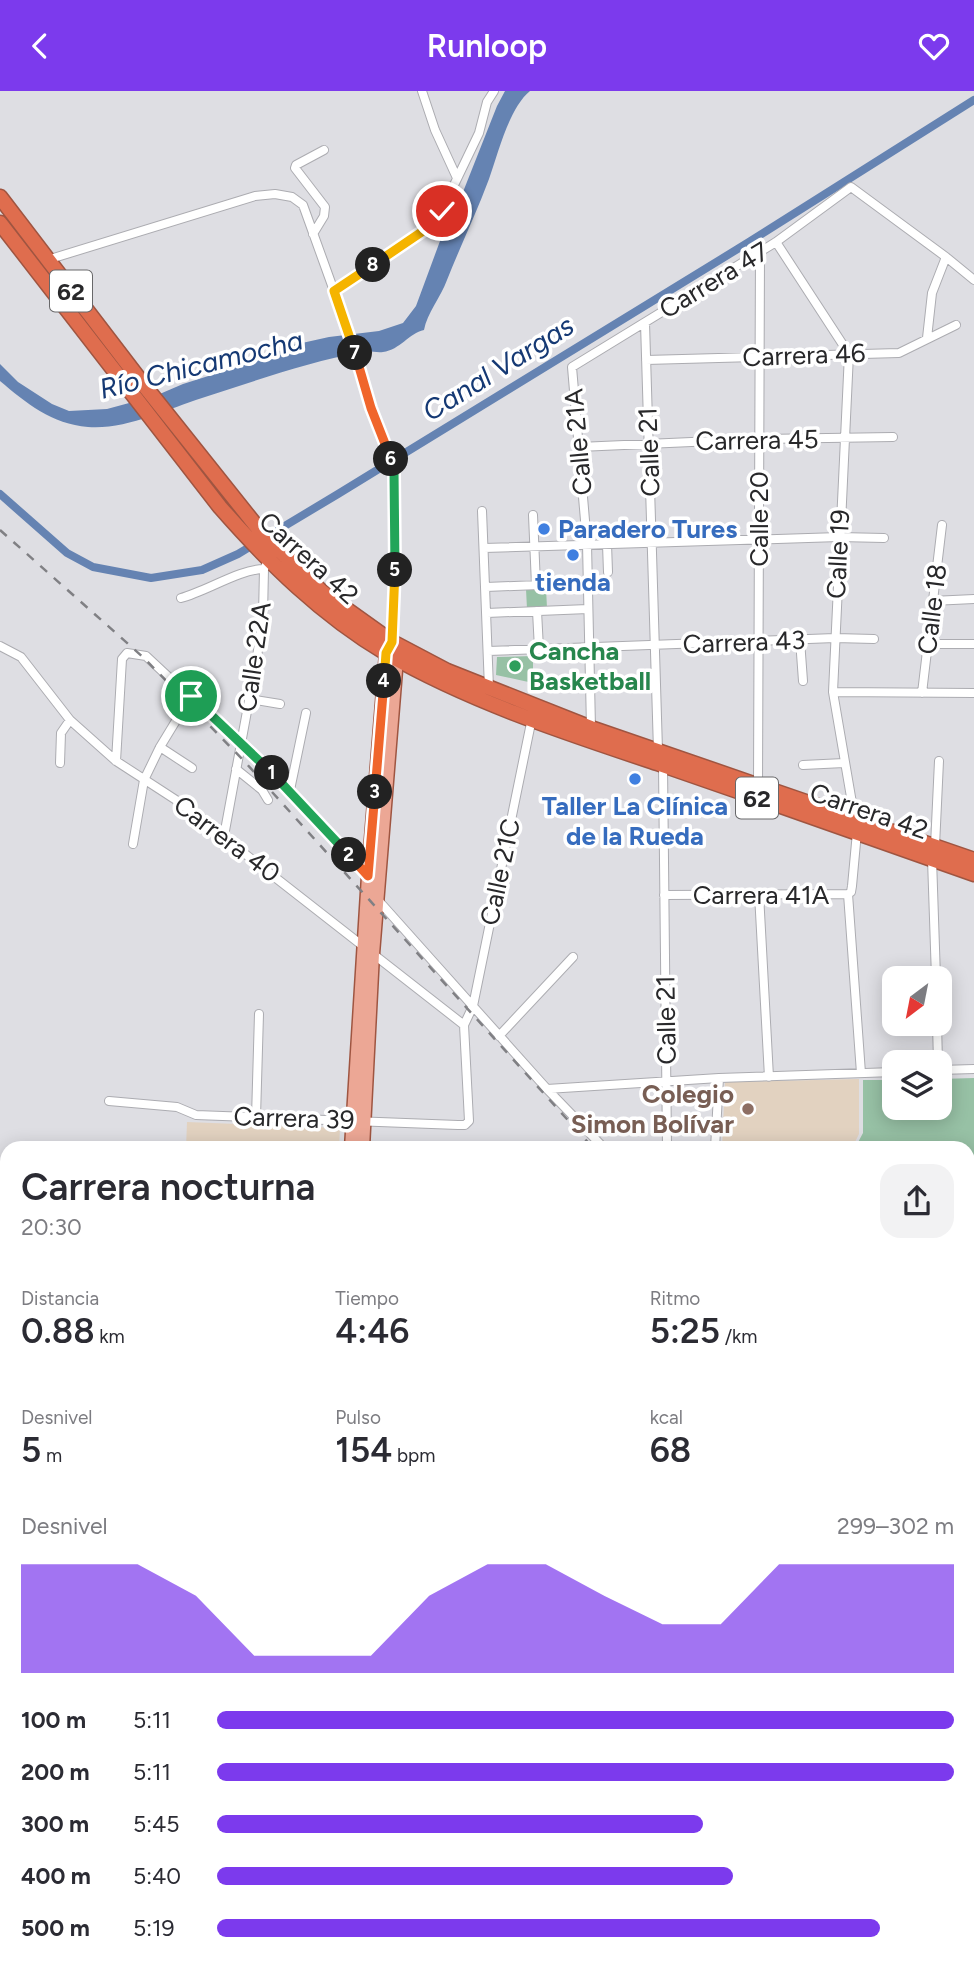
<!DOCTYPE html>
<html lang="es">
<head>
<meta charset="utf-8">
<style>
	:root { --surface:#fff; --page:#f2f2f3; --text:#2b2b33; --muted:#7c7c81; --accent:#7c3aed }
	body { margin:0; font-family:Figtree,sans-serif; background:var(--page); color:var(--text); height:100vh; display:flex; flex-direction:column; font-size:26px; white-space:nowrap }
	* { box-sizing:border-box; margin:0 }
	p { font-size:23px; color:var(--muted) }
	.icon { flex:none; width:38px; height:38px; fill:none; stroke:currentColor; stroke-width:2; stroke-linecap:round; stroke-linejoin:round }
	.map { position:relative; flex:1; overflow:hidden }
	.panel { position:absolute; left:0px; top:1050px; width:975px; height:831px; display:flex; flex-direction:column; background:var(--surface); border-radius:21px 21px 0 0; box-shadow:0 4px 18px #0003 }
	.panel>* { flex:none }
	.needle { width:46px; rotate:212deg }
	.tools { position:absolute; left:882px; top:875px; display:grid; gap:14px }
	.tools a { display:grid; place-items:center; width:70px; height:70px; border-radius:14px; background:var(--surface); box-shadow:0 4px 18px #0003; font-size:35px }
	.pin { position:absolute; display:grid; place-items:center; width:60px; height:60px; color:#fff; margin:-30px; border:4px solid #fff; border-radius:50%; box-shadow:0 2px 7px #0007 }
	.km { position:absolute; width:35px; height:35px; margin:-18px; border-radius:50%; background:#222; color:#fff; font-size:19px; line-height:35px; text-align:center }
	.round { display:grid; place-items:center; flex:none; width:74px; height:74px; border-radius:21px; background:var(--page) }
	.summary { display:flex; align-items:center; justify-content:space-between; height:119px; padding:0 21px }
	h1 { font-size:38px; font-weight:600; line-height:52px }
	.stats { display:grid; grid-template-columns:repeat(3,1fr); gap:10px; height:119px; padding:7px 21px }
	.stats div { display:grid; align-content:center }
	.stats b { font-size:35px; font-weight:600 }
	.stats small { font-size:19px; font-weight:400 }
	.stats p { font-size:19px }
	.chart { height:196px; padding:14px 21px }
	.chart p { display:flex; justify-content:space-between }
	.chart svg { width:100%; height:126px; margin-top:7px; fill:var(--accent); opacity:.7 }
	ul { padding:0 21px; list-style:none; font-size:23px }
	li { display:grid; grid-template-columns:112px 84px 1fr; align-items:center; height:52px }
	li i { height:18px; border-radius:9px; background:var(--accent) }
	header { display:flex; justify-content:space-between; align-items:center; height:91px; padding:0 21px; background:var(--accent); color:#fff; font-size:32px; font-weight:600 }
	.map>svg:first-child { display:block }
	.education { fill:#e2d2c0 }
	.green { fill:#97c1a5 }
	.water { fill:#6583b2 }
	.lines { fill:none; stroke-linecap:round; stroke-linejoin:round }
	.canal { stroke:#6583b2; stroke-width:8 }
	.river { stroke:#6583b2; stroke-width:14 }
	.street-casing { stroke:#acacb1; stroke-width:10 }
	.primary-casing { stroke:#9f5541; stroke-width:15 }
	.highway-casing { stroke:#9f5541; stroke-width:17 }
	.street { stroke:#fff; stroke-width:8 }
	.primary { stroke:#eca795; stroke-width:12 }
	.highway { stroke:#df6d4e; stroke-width:14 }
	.rail { stroke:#808084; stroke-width:2.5; stroke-dasharray:9 9; stroke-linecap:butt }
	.split-1-casing { stroke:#fff; stroke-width:14 }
	.split-2-casing { stroke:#fff; stroke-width:14 }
	.split-3-casing { stroke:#fff; stroke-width:14 }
	.split-4-casing { stroke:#fff; stroke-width:14 }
	.split-5-casing { stroke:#fff; stroke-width:14 }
	.split-6-casing { stroke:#fff; stroke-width:14 }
	.split-7-casing { stroke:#fff; stroke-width:14 }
	.split-8-casing { stroke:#fff; stroke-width:14 }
	.split-9-casing { stroke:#fff; stroke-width:14 }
	.split-1 { stroke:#22a559; stroke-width:9 }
	.split-2 { stroke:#22a559; stroke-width:9 }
	.split-3 { stroke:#f0652b; stroke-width:9 }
	.split-4 { stroke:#f0652b; stroke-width:9 }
	.split-5 { stroke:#f5b400; stroke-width:9 }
	.split-6 { stroke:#22a559; stroke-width:9 }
	.split-7 { stroke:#f0652b; stroke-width:9 }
	.split-8 { stroke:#f5b400; stroke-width:9 }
	.split-9 { stroke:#f5b400; stroke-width:9 }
	.shop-dot { fill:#3f7fe0; stroke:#fff; stroke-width:2.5 }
	.leisure-dot { fill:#2e9e5b; stroke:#fff; stroke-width:2.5 }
	.education-dot { fill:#8d6e63; stroke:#fff; stroke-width:2.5 }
	.labels { text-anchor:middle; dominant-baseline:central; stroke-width:7; stroke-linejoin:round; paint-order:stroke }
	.shield { fill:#fff; stroke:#68686a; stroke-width:2 }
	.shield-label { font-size:24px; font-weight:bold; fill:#28282a }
	.street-label { font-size:26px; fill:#28282a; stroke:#fff }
	.shop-label { font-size:26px; font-weight:bold; fill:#366cbe; stroke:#fff }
	.leisure-label { font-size:26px; font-weight:bold; fill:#27864d; stroke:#fff; text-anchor:start }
	.education-label { font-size:26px; font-weight:bold; fill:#785e54; stroke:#fff; text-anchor:end }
	.water-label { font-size:28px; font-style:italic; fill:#153974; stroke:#fff }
</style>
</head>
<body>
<header><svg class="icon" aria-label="back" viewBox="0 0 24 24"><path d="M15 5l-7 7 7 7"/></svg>Runloop<svg class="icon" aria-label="heart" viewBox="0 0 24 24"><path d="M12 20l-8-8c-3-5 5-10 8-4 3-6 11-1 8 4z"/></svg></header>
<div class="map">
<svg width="974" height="1881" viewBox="0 0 974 1881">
	<rect width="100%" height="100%" fill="#dedee3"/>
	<path class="education" d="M859 988V1043L852 1057H722L725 991Z
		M187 1031 340 1037 339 1057H186Z
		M968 1380 974 1385V1438L968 1437Z"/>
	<path class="green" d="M546 497 547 517 527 518 526 498Z
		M533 565V592L496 584 497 566Z
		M974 987V1158H968V1057H855L863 1042V989H894V1017H940V988Z"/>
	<path class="water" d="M505 0H530C509 17 498 63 489 88 476 123 460 156 447 189 441 206 427 222 424 239 409 242 400 259 383 261 376 262 369 259 362 261 308 271 255 290 202 307 167 318 126 339 88 336 52 333 26 312 0 290V273L18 291 52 313 69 320 107 318 155 305 183 293 259 269 293 254 329 246 379 240 403 232 416 215 450 123 461 106 497 15Z"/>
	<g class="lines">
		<path class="canal" d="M0 403 67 462 93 476 151 487 202 479 238 463 338 403 749 151 974 9"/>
		<path class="river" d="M0 1226 7 1233
			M372 1874 373 1881"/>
		<g class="street-casing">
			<path id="street" d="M422 0 435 39 457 87
				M313 143 324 125 325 116 295 77 296 74 324 59
				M47 169 255 105 275 103 292 106 303 114 334 200
				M645 232 658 659
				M927 247 932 202 946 166
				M646 269 899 262 956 234
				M579 356 759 348 893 346
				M482 420 489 597
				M533 424 536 494
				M607 453 608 481
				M484 457 839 446 884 447
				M486 496 588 492
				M181 507C207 500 240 478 264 478
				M932 510 974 508
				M537 520 539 558
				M487 522 588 518
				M800 549 803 590
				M392 551 395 494 394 379 388 355 371 317 334 200 426 138 442 119 479 42 487 11 494 0
				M927 553H974
				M0 555 21 566 70 629 116 670 176 709 464 934
				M488 560 835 547 874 548
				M833 601 974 602
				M922 602 942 434
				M249 608 280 613
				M591 637 587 453 572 276 776 151 851 96 946 166 974 189
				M160 656 192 677
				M116 670 122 568 127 562 146 565 290 699 370 786
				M60 672 61 642 70 629
				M663 674 667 1057
				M803 674 844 672
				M236 678 262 699 268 709
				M758 694 760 161
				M290 699 306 622
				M224 745 257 566 263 524 264 478 268 470
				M133 753 144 689 160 656 191 605
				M935 755 939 670
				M932 768 936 887
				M759 803 769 986
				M848 803 861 982
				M664 804 848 803 851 801 852 795 857 741 833 601 849 263 776 151
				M378 809 547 998 604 1057
				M937 933 938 971
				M499 945 573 866
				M940 979 974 978
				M547 998 719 987 894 981
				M109 1010 177 1016 196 1024 458 1034H465L469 1030 464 934 473 915 532 627
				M256 1026 259 923
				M715 1057 719 987
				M968 1164 974 1163
				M0 1170 7 1178
				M0 1320 7 1313
				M968 1375 974 1379
				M968 1542H974
				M968 1581H974
				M968 1746H974
				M968 1836H974
				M0 1857 7 1863
				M968 1867H974
				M19 1874 27 1881
				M579 1881 581 1874
				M700 1881V1874
				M835 1881 836 1874
				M848 1881V1874"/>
		</g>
		<g class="primary-casing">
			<path id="primary" d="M351 1057 368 785 386 562 390 555
				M363 1057 373 863 397 567 395 561
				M541 1874 543 1881
				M555 1874 557 1881"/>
		</g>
		<g class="highway-casing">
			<path id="highway" d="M0 106 143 293 261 441 322 501 392 551 447 580 591 637 974 769
				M0 132 220 416C269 472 322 524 386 562 471 611 567 642 660 673 765 709 869 746 974 783"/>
		</g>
		<use href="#street" class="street"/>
		<use href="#primary" class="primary"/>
		<use href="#highway" class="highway"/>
		<path class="rail" d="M0 439 144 567 245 671 593 1057
			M841 1881V1874"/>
	</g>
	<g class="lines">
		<g class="split-1-casing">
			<path id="split-1" d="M191 605 272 682"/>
		</g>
		<g class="split-2-casing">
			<path id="split-2" d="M272 682 349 764"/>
		</g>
		<g class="split-3-casing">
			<path id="split-3" d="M349 764 368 785 375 701"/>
		</g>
		<g class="split-4-casing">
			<path id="split-4" d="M375 701 384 590"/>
		</g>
		<g class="split-5-casing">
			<path id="split-5" d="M384 590 386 562 392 551 395 479"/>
		</g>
		<g class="split-6-casing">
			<path id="split-6" d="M391 368 394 379 395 479"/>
		</g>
		<g class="split-7-casing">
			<path id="split-7" d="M355 262 371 317 391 368"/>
		</g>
		<g class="split-8-casing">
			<path id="split-8" d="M355 262 334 200 373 174"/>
		</g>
		<g class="split-9-casing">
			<path id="split-9" d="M373 174 426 138 442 120"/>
		</g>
		<use href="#split-1" class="split-1"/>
		<use href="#split-2" class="split-2"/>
		<use href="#split-3" class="split-3"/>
		<use href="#split-4" class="split-4"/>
		<use href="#split-5" class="split-5"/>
		<use href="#split-6" class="split-6"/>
		<use href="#split-7" class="split-7"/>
		<use href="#split-8" class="split-8"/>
		<use href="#split-9" class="split-9"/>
	</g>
	<g class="shop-dot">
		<circle cx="544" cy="438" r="7"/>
		<circle cx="573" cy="464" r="7"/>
		<circle cx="635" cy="688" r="7"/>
	</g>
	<circle class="leisure-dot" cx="515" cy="575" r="7"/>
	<circle class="education-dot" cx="748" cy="1018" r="7"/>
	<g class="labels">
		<g class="shield">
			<rect x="50" y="179.5" width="42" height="41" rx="5"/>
			<rect x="736" y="686.5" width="42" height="41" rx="5"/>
		</g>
		<g class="shield-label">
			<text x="71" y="200">62</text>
			<text x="757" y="707">62</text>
		</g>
		<g class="street-label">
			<text transform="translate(714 189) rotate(-31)">Carrera 47</text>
			<text transform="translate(804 264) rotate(-2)">Carrera 46</text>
			<text transform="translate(757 349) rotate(-1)">Carrera 45</text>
			<text transform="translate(578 351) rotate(-95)">Calle 21A</text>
			<text transform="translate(649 361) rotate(-92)">Calle 21</text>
			<text transform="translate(759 428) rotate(-90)">Calle 20</text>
			<text transform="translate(838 463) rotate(-87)">Calle 19</text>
			<text transform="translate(309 467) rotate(42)">Carrera 42</text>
			<text transform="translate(932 518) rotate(-83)">Calle 18</text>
			<text transform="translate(744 551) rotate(-2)">Carrera 43</text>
			<text transform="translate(254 566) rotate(-82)">Calle 22A</text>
			<text transform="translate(869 720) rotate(19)">Carrera 42</text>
			<text transform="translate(227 748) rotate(37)">Carrera 40</text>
			<text transform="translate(500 781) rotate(-78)">Calle 21C</text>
			<text x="761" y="804">Carrera 41A</text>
			<text transform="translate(666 929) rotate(-91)">Calle 21</text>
			<text transform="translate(294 1027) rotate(2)">Carrera 39</text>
		</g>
		<g class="shop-label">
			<text x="558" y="438" text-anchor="start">Paradero Tures</text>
			<text x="573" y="491">tienda</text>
			<text x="635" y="715">Taller La Clínica<tspan x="635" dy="30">de la Rueda</tspan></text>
		</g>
		<g class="leisure-label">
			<text x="529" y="560">Cancha<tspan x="529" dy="30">Basketball</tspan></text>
		</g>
		<g class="education-label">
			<text x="734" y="1003">Colegio<tspan x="734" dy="30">Simon Bolívar</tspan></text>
		</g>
		<g class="water-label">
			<text transform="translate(201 273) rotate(-14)">Río Chicamocha</text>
			<text transform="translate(498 277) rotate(-32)">Canal Vargas</text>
		</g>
	</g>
</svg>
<div class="tools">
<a><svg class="needle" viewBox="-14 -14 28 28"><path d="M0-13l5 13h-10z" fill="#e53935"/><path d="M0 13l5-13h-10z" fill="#7c7c81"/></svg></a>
<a><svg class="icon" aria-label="layers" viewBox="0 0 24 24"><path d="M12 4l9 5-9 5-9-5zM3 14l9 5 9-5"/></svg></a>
</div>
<div class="pin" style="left:191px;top:605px;background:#1e9e55"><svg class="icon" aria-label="arrive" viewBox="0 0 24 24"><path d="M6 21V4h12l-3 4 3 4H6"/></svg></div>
<div class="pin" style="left:442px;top:120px;background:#d93025"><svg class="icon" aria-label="check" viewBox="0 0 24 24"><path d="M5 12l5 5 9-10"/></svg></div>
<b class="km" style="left:272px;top:682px">1</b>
<b class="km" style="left:349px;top:764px">2</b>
<b class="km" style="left:375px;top:701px">3</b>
<b class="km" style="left:384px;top:590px">4</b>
<b class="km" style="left:395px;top:479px">5</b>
<b class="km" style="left:391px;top:368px">6</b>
<b class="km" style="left:355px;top:262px">7</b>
<b class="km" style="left:373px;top:174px">8</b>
<section class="panel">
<div class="summary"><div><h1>Carrera nocturna</h1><p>20:30</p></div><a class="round"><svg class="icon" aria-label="share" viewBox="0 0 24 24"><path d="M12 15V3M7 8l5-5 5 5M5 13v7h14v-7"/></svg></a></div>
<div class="stats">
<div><p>Distancia</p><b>0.88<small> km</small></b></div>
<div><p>Tiempo</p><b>4:46</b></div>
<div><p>Ritmo</p><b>5:25<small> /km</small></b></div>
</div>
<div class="stats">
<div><p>Desnivel</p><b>5<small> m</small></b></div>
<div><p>Pulso</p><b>154<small> bpm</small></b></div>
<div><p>kcal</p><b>68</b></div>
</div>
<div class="chart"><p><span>Desnivel</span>299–302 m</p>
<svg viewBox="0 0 160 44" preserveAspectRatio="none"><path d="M0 44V6L10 6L20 6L30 17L40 38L50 38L60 38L70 17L80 6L90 6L100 17L110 27L120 27L130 6L140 6L150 6L160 6V44z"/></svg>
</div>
<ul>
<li><b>100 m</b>5:11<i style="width:100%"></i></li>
<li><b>200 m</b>5:11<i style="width:100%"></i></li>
<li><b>300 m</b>5:45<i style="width:66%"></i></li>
<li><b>400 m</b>5:40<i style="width:70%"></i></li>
<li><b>500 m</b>5:19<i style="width:90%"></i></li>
</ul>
</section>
</div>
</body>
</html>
